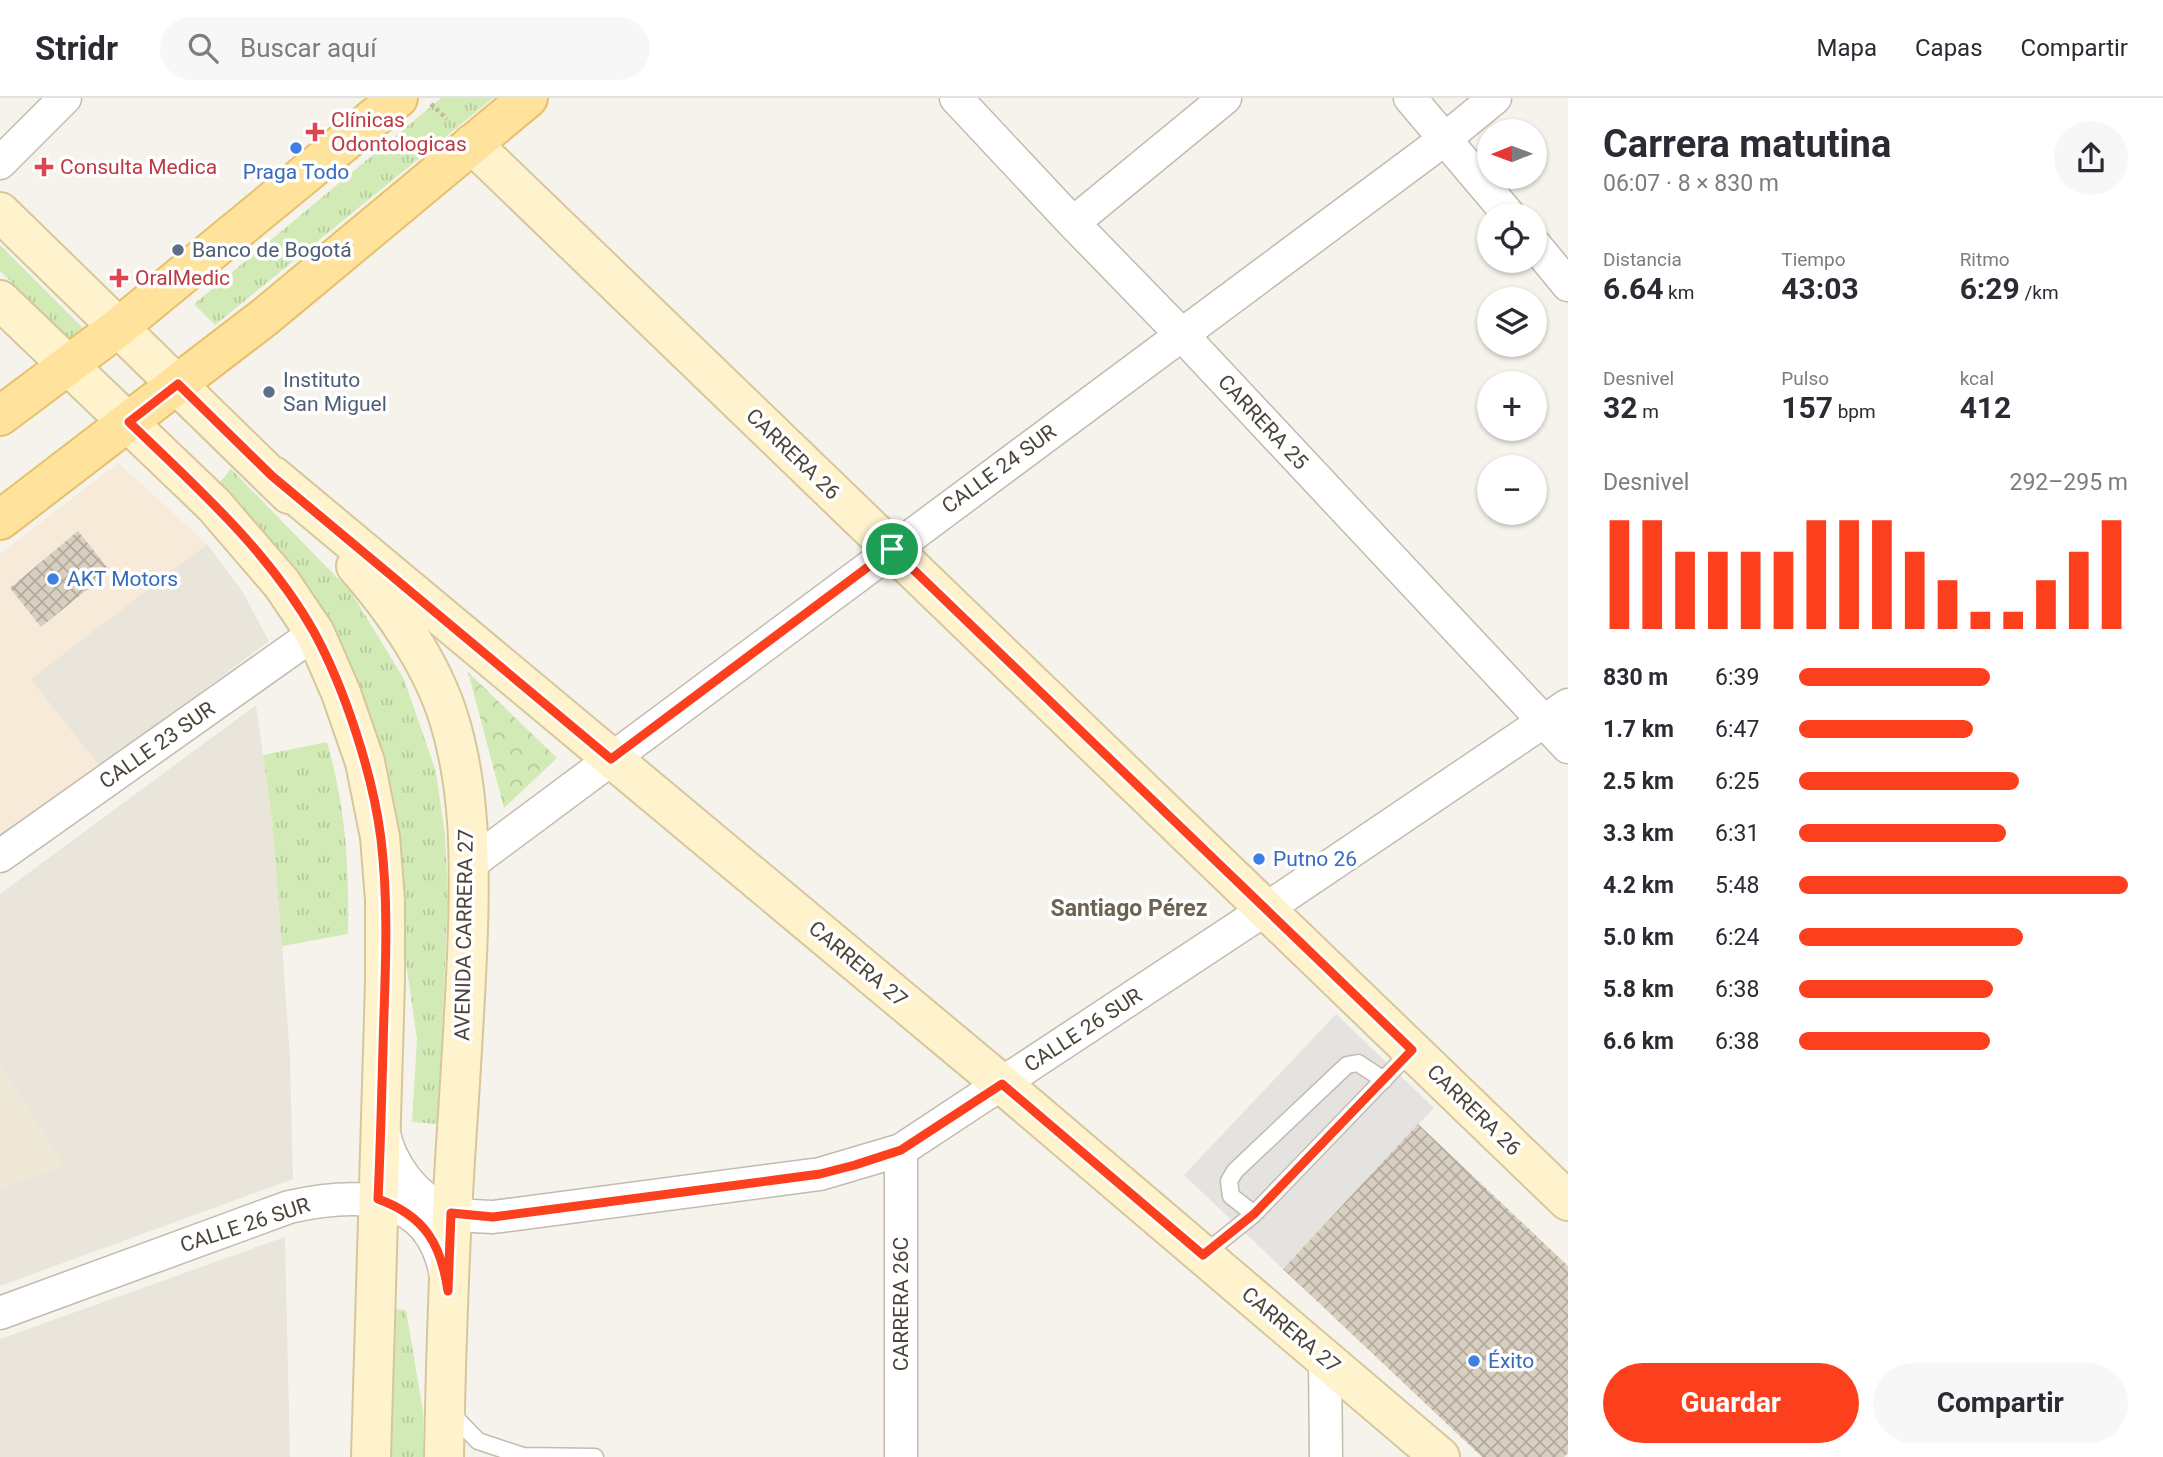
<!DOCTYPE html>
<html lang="es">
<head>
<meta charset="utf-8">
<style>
	:root { --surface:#fff; --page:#f7f7f7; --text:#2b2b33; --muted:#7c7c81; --line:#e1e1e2; --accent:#fc3f1d }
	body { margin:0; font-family:Roboto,sans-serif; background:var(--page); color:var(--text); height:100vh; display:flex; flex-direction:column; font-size:26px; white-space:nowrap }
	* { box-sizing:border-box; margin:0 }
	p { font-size:23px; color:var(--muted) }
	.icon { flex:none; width:38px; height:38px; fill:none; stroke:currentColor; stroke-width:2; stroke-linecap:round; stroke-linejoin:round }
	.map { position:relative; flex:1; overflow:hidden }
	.details { display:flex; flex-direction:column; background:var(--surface); width:595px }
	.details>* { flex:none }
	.needle { width:46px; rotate:269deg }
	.controls { position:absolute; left:1477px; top:21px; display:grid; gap:14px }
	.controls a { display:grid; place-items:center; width:70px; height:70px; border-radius:50%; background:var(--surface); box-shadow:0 2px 5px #0004; font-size:35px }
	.pin { position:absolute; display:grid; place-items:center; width:60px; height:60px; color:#fff; margin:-30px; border:4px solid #fff; border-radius:50%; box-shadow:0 2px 7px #0007 }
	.round { display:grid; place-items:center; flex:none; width:74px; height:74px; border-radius:37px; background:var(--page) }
	.head { display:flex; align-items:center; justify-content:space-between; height:119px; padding:0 35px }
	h1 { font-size:38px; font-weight:700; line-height:52px }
	.figures { display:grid; grid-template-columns:repeat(3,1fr); gap:10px; height:119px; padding:7px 35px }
	.figures div { display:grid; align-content:center }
	.figures b { font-size:30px; font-weight:700 }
	.figures small { font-size:19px; font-weight:400 }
	.figures p { font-size:19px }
	.chart { height:196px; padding:14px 35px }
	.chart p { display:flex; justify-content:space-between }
	.chart svg { width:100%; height:126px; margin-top:7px; stroke:var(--accent); stroke-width:6 }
	.primary-button { display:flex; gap:14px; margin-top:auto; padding:14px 35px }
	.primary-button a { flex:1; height:80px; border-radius:42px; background:var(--accent); color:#fff; font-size:28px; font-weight:700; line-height:80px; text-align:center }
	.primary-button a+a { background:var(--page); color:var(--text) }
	ul { padding:0 35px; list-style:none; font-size:23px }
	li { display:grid; grid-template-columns:112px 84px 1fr; align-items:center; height:52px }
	li i { height:18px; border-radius:9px; background:var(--accent) }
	header { display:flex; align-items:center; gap:42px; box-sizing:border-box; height:98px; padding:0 35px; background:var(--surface); border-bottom:2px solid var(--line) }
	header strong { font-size:33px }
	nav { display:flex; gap:38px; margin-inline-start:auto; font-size:24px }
	.search { width:490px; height:63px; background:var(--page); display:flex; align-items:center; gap:18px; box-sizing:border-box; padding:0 24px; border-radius:38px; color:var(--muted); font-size:26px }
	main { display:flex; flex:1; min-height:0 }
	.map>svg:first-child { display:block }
	.residential { fill:#eae5da }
	.commercial { fill:#f7ead8 }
	.education { fill:#efe8d6 }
	.grass { fill:url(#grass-tufts) }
	.forest { fill:url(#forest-crowns) }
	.parking { fill:#e5e3e0 }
	.building { fill:url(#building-cross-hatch) }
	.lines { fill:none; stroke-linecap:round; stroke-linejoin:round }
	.lane-casing { stroke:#c2bbae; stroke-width:19 }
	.street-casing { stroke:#c2bbae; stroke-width:35 }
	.secondary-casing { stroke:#d6c79b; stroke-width:42 }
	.primary-casing { stroke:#e6c16a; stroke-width:42 }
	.path { stroke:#c4b79f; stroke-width:4.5; stroke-dasharray:3.5 3.5; stroke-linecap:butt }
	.lane { stroke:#fff; stroke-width:16 }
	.street { stroke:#fff; stroke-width:32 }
	.secondary { stroke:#fff3cd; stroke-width:38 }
	.primary { stroke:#ffe39c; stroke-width:38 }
	.route-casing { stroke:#fff; stroke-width:14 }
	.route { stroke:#fc3f1d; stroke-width:9 }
	.health-dot { fill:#e0444e; stroke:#fff; stroke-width:2.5 }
	.shop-dot { fill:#3f7fe0; stroke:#fff; stroke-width:2.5 }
	.service-dot { fill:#5c6f8a; stroke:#fff; stroke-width:2.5 }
	.labels { text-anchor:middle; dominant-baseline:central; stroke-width:7; stroke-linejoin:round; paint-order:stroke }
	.health-label { font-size:21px; fill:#be3a42; stroke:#fff; text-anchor:start }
	.shop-label { font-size:21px; fill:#366cbe; stroke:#fff; text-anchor:start }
	.service-label { font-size:21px; fill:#4e5e75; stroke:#fff; text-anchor:start }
	.street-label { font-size:21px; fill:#4b4439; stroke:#fff }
	.neighbourhood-label { font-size:23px; font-weight:bold; fill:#6e6250; stroke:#fff }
</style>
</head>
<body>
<header>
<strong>Stridr</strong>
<div class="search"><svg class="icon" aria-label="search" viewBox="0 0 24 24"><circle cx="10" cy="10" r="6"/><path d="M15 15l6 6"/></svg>Buscar aquí</div>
<nav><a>Mapa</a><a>Capas</a><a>Compartir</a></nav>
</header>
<main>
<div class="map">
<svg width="1568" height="1359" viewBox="0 0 1568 1359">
	<defs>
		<pattern id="grass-tufts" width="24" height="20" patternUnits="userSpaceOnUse" patternTransform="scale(1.75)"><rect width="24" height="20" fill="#d2eab5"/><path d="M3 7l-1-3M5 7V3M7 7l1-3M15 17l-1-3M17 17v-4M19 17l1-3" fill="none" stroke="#b6ca9c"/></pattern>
		<pattern id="forest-crowns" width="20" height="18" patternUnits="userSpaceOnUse" patternTransform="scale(1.75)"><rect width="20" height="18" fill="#d2eab5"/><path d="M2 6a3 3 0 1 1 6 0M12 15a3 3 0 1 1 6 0" fill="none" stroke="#b6ca9c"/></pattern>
		<pattern id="building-cross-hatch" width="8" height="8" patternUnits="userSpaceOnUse" patternTransform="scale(1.75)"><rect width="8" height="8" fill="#d8cfc1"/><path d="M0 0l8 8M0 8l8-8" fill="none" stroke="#b1aa9e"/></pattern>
	</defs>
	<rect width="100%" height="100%" fill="#f6f3ec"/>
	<path class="residential" d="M207 446 242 493 269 543 100 669 30 581Z
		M256 607 272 721 282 843 290 962 293 1081 0 1188V1090L64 1067 0 968V796Z
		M285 1139 290 1359H0V1241Z"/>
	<path class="commercial" d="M118 365 207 446 31 581 100 669 0 741V456Z"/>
	<path class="education" d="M0 968 64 1067 0 1090Z"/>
	<path class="grass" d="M441 0H493L215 227 194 206Z
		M0 147 83 230 69 241 0 173Z
		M231 371 351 494 404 581 436 674 445 737 448 800 438 1026 412 1024 417 941 404 851V785L395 711 375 635 295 474 220 384Z
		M327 644C346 712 349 765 348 836L282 848 272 721 263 657Z
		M392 1211 406 1212 423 1313V1359H390Z"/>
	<path class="forest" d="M468 574 557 660 504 710Z"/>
	<path class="parking" d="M1336 916 1434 1010 1283 1171 1184 1077Z"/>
	<path class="building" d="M78 433 110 473 41 529 10 490Z
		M1418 1026 1568 1168V1355L1564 1359H1482L1283 1171Z"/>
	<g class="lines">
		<g class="lane-casing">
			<path id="lane" d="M1254 1116 1231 1098 1229 1083 1235 1073 1347 967 1358 965 1384 982
				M1203 1157 1254 1116 1412 952
				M451 1315 478 1343 523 1358 595 1359"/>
		</g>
		<g class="street-casing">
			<path id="street" d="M956 0 1073 125 1182 237 1568 649
				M1410 0 1509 117
				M0 65 65 0
				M1073 125 1225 0
				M1535 147 1568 187
				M0 758 315 535
				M469 767 1445 41 1495 0
				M383 1032C390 1067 415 1101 449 1114 463 1119 479 1118 493 1119L820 1076 901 1052 1266 811 1568 607
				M0 1215 289 1109C357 1094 431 1092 446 1178
				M1325 1261 1326 1359
				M901 1359V1052"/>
		</g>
		<g class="secondary-casing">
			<path id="secondary" d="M472 46 1568 1103
				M0 114 289 396
				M0 202 214 407 282 486 315 535 341 595 365 664 380 739 385 802V884L371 1359
				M273 378 1002 986 1440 1359
				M356 468C394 511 432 566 449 621 470 689 470 760 468 831 466 892 462 954 458 1016 450 1130 446 1244 444 1359"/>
		</g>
		<g class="primary-casing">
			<path id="primary" d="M0 318 119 229 398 0
				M0 422 266 218 528 0"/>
		</g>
		<path class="path" d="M431 6 447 21"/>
		<use href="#lane" class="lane"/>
		<use href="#street" class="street"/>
		<use href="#secondary" class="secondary"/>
		<use href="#primary" class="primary"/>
	</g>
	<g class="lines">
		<g class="route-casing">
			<path id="route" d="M178 286 272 378 611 661 892 451 1412 952 1254 1116 1203 1157 1002 986 901 1052 855 1067 820 1076 775 1082 493 1119 451 1115 448 1193C441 1146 425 1118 378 1101 381 1040 382 978 384 916 386 858 388 799 381 741 373 677 345 591 314 534 268 452 195 388 129 324Z"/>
		</g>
		<use href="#route" class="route"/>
	</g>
	<g class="health-dot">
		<path d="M311.5 23.5h7v7h7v7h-7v7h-7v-7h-7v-7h7z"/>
		<path d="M40.5 58.5h7v7h7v7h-7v7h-7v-7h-7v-7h7z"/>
		<path d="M115.5 169.5h7v7h7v7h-7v7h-7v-7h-7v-7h7z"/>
	</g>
	<g class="shop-dot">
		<circle cx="296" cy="50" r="7"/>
		<circle cx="53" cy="481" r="7"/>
		<circle cx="1259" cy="761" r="7"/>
		<circle cx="1474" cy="1263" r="7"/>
	</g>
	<g class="service-dot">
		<circle cx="178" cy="152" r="7"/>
		<circle cx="269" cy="294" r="7"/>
	</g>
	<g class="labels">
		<g class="health-label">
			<text x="331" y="22">Clínicas<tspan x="331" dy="24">Odontologicas</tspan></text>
			<text x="60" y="69">Consulta Medica</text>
			<text x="135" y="180">OralMedic</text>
		</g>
		<g class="shop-label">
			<text x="296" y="74" text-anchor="middle">Praga Todo</text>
			<text x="67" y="481">AKT Motors</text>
			<text x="1273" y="761">Putno 26</text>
			<text x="1488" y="1263">Éxito</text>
		</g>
		<g class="service-label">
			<text x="192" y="152">Banco de Bogotá</text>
			<text x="283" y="282">Instituto<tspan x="283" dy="24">San Miguel</tspan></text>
		</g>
		<g class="street-label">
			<text transform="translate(1263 324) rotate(47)">CARRERA 25</text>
			<text transform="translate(793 356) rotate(44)">CARRERA 26</text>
			<text transform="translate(999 371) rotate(-36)">CALLE 24 SUR</text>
			<text transform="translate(157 647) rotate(-35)">CALLE 23 SUR</text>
			<text transform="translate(464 837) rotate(-89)">AVENIDA CARRERA 27</text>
			<text transform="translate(858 866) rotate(40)">CARRERA 27</text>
			<text transform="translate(1083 932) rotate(-33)">CALLE 26 SUR</text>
			<text transform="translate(1474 1012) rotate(44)">CARRERA 26</text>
			<text transform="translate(245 1127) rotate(-18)">CALLE 26 SUR</text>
			<text transform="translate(901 1206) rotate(-90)">CARRERA 26C</text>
			<text transform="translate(1291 1232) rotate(40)">CARRERA 27</text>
		</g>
		<g class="neighbourhood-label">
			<text x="1129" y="810">Santiago Pérez</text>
		</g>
	</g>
</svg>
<div class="controls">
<a><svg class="needle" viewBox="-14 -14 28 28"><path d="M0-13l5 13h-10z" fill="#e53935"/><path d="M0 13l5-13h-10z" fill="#7c7c81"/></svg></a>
<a><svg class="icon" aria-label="locate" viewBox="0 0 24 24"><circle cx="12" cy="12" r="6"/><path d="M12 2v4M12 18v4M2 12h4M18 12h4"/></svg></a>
<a><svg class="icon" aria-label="layers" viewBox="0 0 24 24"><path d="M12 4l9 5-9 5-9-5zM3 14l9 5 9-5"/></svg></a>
<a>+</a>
<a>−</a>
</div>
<div class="pin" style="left:892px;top:451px;background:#1e9e55"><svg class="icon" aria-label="arrive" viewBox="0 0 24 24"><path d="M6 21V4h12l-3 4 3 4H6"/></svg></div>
</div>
<section class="details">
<div class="head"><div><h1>Carrera matutina</h1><p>06:07 · 8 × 830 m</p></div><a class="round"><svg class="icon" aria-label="share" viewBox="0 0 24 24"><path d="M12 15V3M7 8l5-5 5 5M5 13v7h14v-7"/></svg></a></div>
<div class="figures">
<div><p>Distancia</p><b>6.64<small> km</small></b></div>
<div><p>Tiempo</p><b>43:03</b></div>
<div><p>Ritmo</p><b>6:29<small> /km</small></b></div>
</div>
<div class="figures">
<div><p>Desnivel</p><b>32<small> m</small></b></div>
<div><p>Pulso</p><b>157<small> bpm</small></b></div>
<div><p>kcal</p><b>412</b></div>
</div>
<div class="chart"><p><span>Desnivel</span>292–295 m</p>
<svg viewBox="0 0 160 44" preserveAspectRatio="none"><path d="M5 44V6M15 44V6M25 44V17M35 44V17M45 44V17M55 44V17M65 44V6M75 44V6M85 44V6M95 44V17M105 44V27M115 44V38M125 44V38M135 44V27M145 44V17M155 44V6"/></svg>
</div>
<ul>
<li><b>830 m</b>6:39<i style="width:58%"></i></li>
<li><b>1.7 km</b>6:47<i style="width:53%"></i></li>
<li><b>2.5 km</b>6:25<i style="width:67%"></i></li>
<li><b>3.3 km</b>6:31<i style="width:63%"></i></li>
<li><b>4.2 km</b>5:48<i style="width:100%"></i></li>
<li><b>5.0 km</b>6:24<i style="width:68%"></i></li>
<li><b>5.8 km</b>6:38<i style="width:59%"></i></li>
<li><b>6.6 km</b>6:38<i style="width:58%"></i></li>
</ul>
<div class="primary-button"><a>Guardar</a><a>Compartir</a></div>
</section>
</main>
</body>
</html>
